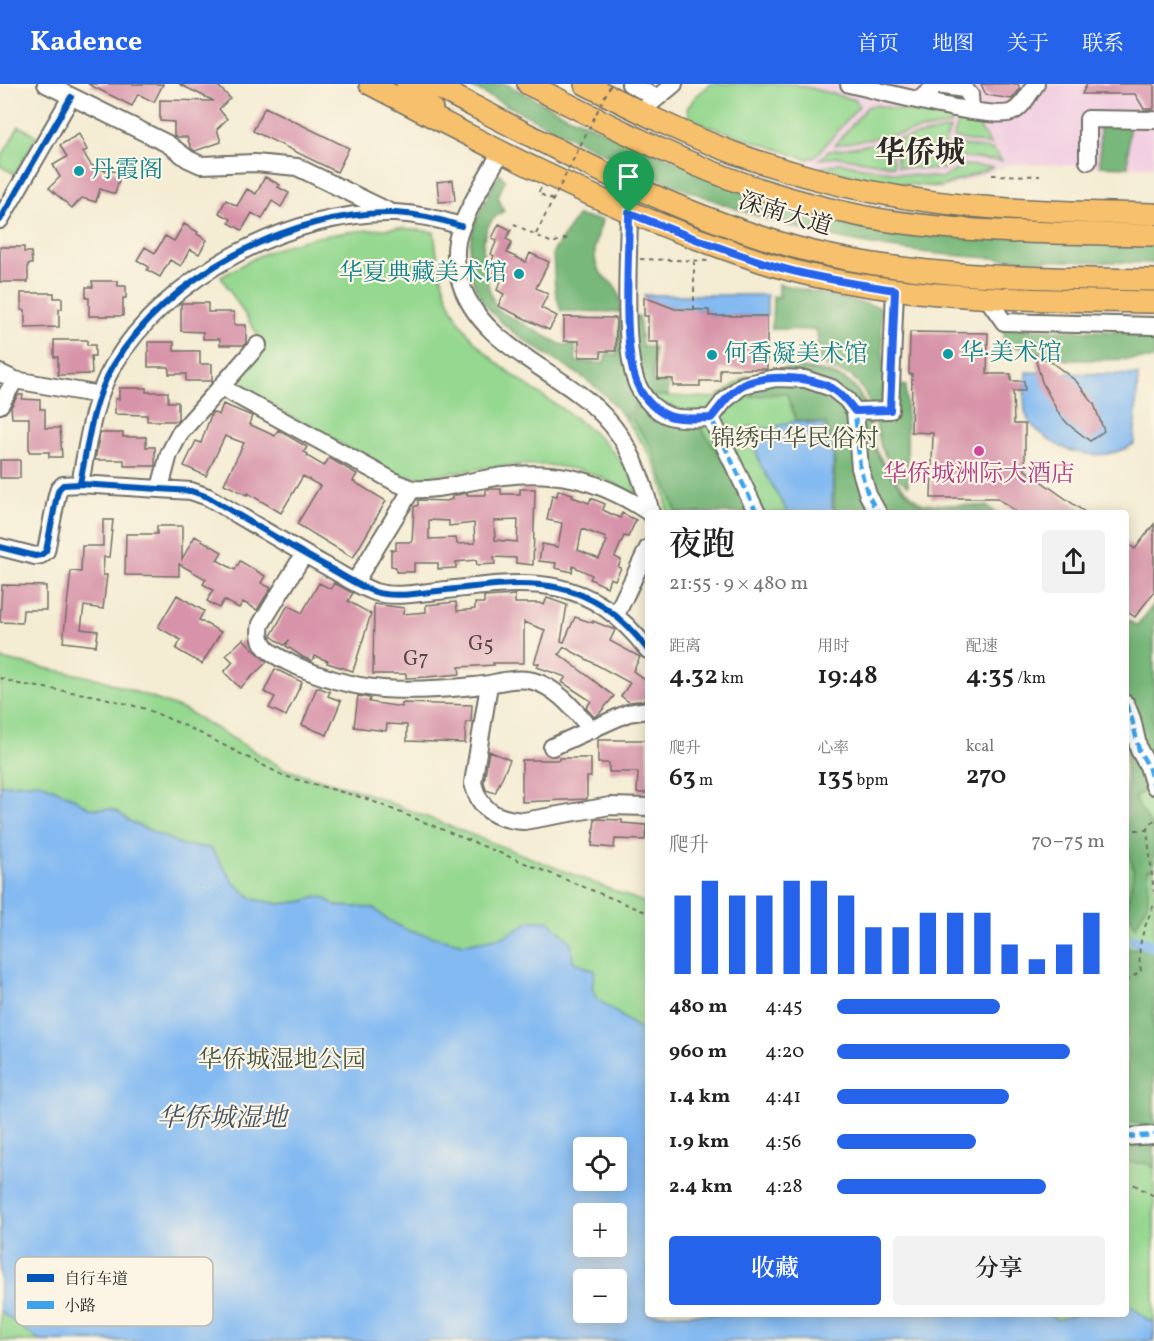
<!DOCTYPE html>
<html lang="zh">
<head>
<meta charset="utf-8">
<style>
	:root { --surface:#fff; --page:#f2f2f2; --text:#222; --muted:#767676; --accent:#2563eb }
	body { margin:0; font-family:Vollkorn,"Noto Serif SC",serif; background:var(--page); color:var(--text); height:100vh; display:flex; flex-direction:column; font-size:22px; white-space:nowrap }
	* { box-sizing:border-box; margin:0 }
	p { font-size:20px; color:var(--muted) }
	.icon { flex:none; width:33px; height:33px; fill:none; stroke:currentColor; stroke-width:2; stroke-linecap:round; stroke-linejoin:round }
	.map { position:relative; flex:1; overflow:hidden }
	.drawer { position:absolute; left:645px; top:426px; width:484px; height:807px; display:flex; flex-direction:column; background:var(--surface); border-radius:6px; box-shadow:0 3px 15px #0003 }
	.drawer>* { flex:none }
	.tools { position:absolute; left:573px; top:1053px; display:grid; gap:12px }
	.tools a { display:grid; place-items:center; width:54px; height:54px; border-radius:6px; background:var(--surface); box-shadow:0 3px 15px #0003; font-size:30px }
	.pin { position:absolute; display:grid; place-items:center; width:51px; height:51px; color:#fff; margin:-62px -26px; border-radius:50% 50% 50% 0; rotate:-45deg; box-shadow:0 0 6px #0007 }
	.pin .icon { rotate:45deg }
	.round { display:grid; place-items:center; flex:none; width:63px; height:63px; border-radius:6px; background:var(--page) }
	.overview { display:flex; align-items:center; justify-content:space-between; height:102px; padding:0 24px }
	h1 { font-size:33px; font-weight:600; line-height:45px }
	.metrics { display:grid; grid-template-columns:repeat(3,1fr); gap:9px; height:102px; padding:6px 24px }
	.metrics div { display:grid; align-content:center }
	.metrics b { font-size:26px; font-weight:600 }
	.metrics small { font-size:16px; font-weight:400 }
	.metrics p { font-size:16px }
	.chart { height:168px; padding:12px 24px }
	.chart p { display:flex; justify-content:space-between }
	.chart svg { width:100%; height:108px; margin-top:6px; stroke:var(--accent); stroke-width:6 }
	.button { display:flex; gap:12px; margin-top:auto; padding:12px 24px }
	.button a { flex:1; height:69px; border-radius:6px; background:var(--accent); color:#fff; font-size:24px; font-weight:600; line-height:69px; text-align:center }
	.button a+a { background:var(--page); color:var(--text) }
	ul { padding:0 24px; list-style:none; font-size:20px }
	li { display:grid; grid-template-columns:96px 72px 1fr; align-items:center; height:45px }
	li i { height:15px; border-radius:8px; background:var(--accent) }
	header { display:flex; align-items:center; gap:36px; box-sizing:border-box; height:84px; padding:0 30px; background:var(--accent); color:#fff }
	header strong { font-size:28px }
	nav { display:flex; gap:33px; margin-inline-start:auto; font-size:21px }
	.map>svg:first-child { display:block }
	.built { fill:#f2cfe2 }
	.green { fill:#95d890; stroke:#60825e; stroke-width:1.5; fill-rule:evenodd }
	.forest { fill:#78b87a; stroke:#527252; stroke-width:1.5 }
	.water { fill:#83baf2; stroke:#57728e; stroke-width:1.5; fill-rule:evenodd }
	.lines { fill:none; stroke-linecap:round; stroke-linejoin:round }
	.canal { stroke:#83baf2; stroke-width:12 }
	.building { fill:#d793a9; fill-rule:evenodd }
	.minor-casing { stroke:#716f66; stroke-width:20 }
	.major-casing { stroke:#716f66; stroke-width:24 }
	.path { stroke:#716f66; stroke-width:2; stroke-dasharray:4.5 4.5; stroke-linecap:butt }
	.minor { stroke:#fff; stroke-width:16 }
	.major { stroke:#f7c06c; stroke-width:21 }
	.path-bridge { stroke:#716f66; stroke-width:2; stroke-dasharray:4.5 4.5; stroke-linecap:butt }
	.quiet { stroke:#3ea3eb; stroke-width:4.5; stroke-dasharray:9 4.5; stroke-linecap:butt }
	.cycleway-casing { stroke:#fcf5e5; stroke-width:10 }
	.cycleway { stroke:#0057b8; stroke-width:6 }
	.route-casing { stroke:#fff; stroke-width:12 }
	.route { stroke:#2563eb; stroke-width:8 }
	.culture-dot { fill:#0f9aa8; stroke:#fcf5e5; stroke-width:2 }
	.hotel-dot { fill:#d1479c; stroke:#fcf5e5; stroke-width:2 }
	.labels { text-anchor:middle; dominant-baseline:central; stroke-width:4.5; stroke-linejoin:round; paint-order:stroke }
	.number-label { font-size:21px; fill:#56454a }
	.culture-label { font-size:24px; fill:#0d838f; stroke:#fcf5e5; text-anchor:start }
	.street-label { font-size:24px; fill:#2b2b2b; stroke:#fcf5e5 }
	.park-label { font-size:24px; fill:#465644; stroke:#fcf5e5 }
	.hotel-label { font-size:24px; fill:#b23c85; stroke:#fcf5e5 }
	.water-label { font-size:26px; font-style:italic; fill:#455667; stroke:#fcf5e5 }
	.district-label { font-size:30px; font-weight:bold; fill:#2b2b2b; stroke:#fcf5e5 }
	.key { fill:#fcf5e5; stroke:#bdb8ad; stroke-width:1.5 }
	.key-label { font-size:16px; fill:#2b2b2b }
</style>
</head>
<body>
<header>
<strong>Kadence</strong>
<nav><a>首页</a><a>地图</a><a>关于</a><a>联系</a></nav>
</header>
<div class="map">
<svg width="1154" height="1257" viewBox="0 0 1154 1257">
	<rect width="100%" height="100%" fill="#fcf5e5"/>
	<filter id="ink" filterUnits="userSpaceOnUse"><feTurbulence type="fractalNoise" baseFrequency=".0167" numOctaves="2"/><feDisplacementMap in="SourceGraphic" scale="12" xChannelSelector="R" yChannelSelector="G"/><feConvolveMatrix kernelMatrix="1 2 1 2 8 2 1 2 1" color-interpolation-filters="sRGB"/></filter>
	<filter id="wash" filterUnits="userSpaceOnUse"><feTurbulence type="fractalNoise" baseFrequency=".008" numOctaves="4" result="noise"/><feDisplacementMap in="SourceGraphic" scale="24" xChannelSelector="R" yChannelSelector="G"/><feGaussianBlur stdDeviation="1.35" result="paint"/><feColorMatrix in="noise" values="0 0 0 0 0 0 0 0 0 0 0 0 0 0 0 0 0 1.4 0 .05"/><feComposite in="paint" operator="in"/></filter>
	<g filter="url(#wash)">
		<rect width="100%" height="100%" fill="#f4ecd3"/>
		<path class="built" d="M711 0H1154V83L1011 80 942 105 890 99 819 85 807 75 691 36 687 25 690 19Z"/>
		<path class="green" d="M711 0H794L856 16 859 22 815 73 807 75 691 36 687 25 695 13Z
			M875 21 953 36 950 41 835 61 867 23Z
			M959 37 978 41 991 61 953 54Z
			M19 42 37 52 15 90 0 82V76Z
			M950 45 935 86 898 83 894 56Z
			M889 57 894 82 839 73 820 75 829 67Z
			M951 59 994 66 1002 77 964 73 941 86Z
			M840 79 903 90 942 94 965 81 994 83 941 103 891 99 819 84Z
			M402 144 434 148C438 182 444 219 466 247 511 306 592 327 630 391 634 398 636 406 638 413 619 402 600 391 579 386 526 373 471 387 418 393L406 392 390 387 234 301 265 262 221 193C237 184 253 174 270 167 311 150 357 146 402 144Z
			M793 282C832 289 857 289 870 333 873 345 873 358 878 369 891 395 911 412 934 429H667C666 393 646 363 626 335L642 311 715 314 746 293Z
			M1127 569 1154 588V1257H0V575L100 595 185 626 284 685 363 708 648 820V1230H1126ZM584 1064H616V1096H584ZM584 1130H616V1162H584ZM584 1196H616V1228H584Z"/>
		<path class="forest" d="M465 0H506L566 31 770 116 1154 161V179C1062 177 969 177 878 162 730 138 596 67 465 0Z
			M1100 35 1129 36 1128 83 1100 82Z
			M499 89 505 96 498 113 504 127C500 130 495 133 492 136 474 158 487 203 497 226L562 261H575L576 278 604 279 606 270H617L620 233 639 232 642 263H654L653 299 668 298V312L642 311 626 335C617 325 608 313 598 305 550 264 460 240 470 160 473 135 489 112 499 89Z
			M577 132 602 136C599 149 592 165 596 179 604 203 621 192 621 228L561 227 555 206 553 168Z
			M779 200 880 223 885 299 906 302 908 401 896 393 881 363 874 331 865 309 852 292 830 285 819 278 817 246 772 245 773 212 779 213Z
			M1004 244 1154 249V275L1067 276 1029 264 1003 263Z
			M793 284C810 287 831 288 847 298 871 313 866 347 877 370 887 391 901 404 918 420L986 422 997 429H838L834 423 835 371 826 339 796 336 786 309 750 313 748 294Z
			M642 315 696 337 726 379 753 429H677L650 361 631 334Z
			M1154 520V701L1134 713 1154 747V784L1148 786V817L1136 843C1133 838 1128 831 1128 825 1127 806 1141 785 1126 768V535L1137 542Z
			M1137 861 1154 866V1044L1127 1037V864L1134 866Z
			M1126 1046 1154 1058V1084L1149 1080 1127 1078Z"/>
		<path class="water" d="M644 211H767V232H709V226C683 225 667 225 644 213Z
			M1026 288 1138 291 1134 360C1105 378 1068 372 1043 351 1036 345 1028 339 1026 330 1022 318 1026 300 1026 288Z
			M795 337 824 341 833 371 832 423 836 429H788L760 380 749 343 767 345Z
			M39 698 72 713 89 724 110 725 118 728 129 737 182 761 211 764 234 799 253 815 280 820 305 817 316 812 325 814 336 822 374 824 386 835 409 847 464 860 503 853 531 837H549L571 858 573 877 595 887 592 903 596 914 648 951V1230H1047L1057 1236 1079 1230H1126L1127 1221C1138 1223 1142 1236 1154 1238V1257H40L0 1227V701ZM584 1064H616V1096H584ZM584 1130H616V1162H584ZM584 1196H616V1228H584Z"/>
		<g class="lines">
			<path class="canal" d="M1135 856 1154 862"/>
		</g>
		<g id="blocks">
			<path class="building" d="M88 0H163L154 18 138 10 132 22Z
				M179 0H216L230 14 219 25 227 35 217 45 221 58 195 67 191 64 187 53H177L174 51V38L160 37V16L214 17Z
				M981 0H1018L1020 5 1012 15 986 11Z
				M1087 0H1154V24L1153 25H1144L1135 10H1082Z
				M265 23 349 64 337 88 253 47Z
				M79 50 87 66 83 68 91 81 105 87V85L121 89 115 110 100 105 96 118 82 114 72 124 49 104 60 93 53 81 67 73 60 61Z
				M265 93 280 101 278 103 289 109 281 123 272 117 262 135 252 129 242 146 229 139 231 135 219 129 226 116 237 122 247 105 256 110Z
				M453 96 455 117 439 118 437 98Z
				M184 140 198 148 197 150 207 156 199 170 190 165 181 182 170 176 160 193 147 186 149 183 137 176 145 163 155 169 165 152 174 157Z
				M499 140 511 146 506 155 512 158 507 169 526 178 530 169 549 178 536 204 548 210 541 224 557 232 549 246 498 222 504 210 497 206 503 193 487 186 494 172 491 170 497 156 492 154Z
				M0 163H24V168H31L32 180H28V198H0Z
				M92 197H118V202H126V214H123V232H89V214H86V203H93Z
				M21 209H54V214H62V225H59V243L25 244V226H21Z
				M644 213 675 225 709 226V232H767V285H720V297H700V302H673V295H658V258H648V232H644Z
				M183 219H208V228H234V241H246V259L244 261H220V255H203V248L181 247V220Z
				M564 233 616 234V267H601V273H579V257H564Z
				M910 248 988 249 987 290H1011V297H1024L1025 307H1013L1014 340H1025V386L1086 429H1018L997 414H931L933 349 911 348 912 290H909Z
				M54 256H87V261H95V272H91L92 290 58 291V273H54Z
				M148 258H174V267H200V280H212V297H186V290H169V283H148Z
				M1034 270 1051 278 1076 297 1094 320 1104 347 1090 357 1068 340 1059 330 1042 298Z
				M119 304H146V308H168V318H178V336L176 337H147V331L115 330V315H119Z
				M18 311H23L22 315 40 316V325H45V344H60L62 373H49V368H29V334H12L11 323Z
				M223 320 252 332 249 340 275 352 278 346 307 363 304 368 308 370 307 372 324 382 329 374 331 375 357 390 353 397 386 417 353 474 297 440 320 402 303 392 281 429 248 409 247 411 224 400 244 359 225 352 206 392 184 382 196 357 201 359 212 328 219 331Z
				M100 349H123V353H146V363H155V382H124V376H95Z
				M0 376H20V394H0Z
				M486 405H501V410H520V405H535L533 481 516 479V474L494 473 495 480 477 481 476 476 456 478V484L438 485V479H414V488H396V483L391 482V466H396V458H412L414 423 418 421V416L447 417 452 415V412L467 409V411H486ZM429 436 449 437V442L474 439 475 459 457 460 456 454 429 455ZM518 436 517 458 495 456 494 437Z
				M558 406 573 410 572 413 589 419 591 414 605 420 603 426 620 434 622 429 636 436 628 453 624 452 615 473 621 476 618 483 621 484 615 496 610 494 607 503 590 495 592 491 573 482 572 488 555 484 556 479 539 477 542 460 558 463 562 439 547 436 552 411 557 412ZM582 445 606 454 605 456 607 457 599 475 578 466Z
				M103 436H113L109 473H104L103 491H107L103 525 84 522 81 545 98 547 96 562 63 558 71 487 81 488 82 462H103Z
				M1154 440V508L1135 533 1126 527V458L1135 465Z
				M157 442H182V475L195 452 222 468 217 476 235 486 240 477 265 492 261 499 271 504 257 526 243 518 239 524 224 516 219 524 207 517 213 506 203 500 206 495 179 480V492L125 491 126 450H157Z
				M319 499 331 505 334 499 353 509 348 517 371 530 353 587 327 579 328 577 315 572 312 577 303 573 286 562 289 556 284 561 271 552 288 521 302 529Z
				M2 501 46 502V526H23L22 539 0 538Z
				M177 511 204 527 199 536 221 548 202 580 176 565 181 556 158 543Z
				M515 511V519H539L544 521 547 514 567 521 561 557 564 558 575 533 593 539V537L615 546 610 557 640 573 633 587 648 598V616L629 618 621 612 630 599 564 563 559 570 614 612 599 630 594 633 586 624 591 617 562 598 566 593 537 583 539 579H534L545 546 524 538V579H493L494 581 459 583 460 590 427 593 406 594V590H373L374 520 404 524 403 530 426 528V521L456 518 457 527 475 525V519H484V513Z
				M243 555 267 578 240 604 224 588 233 578 226 571Z
				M275 585 302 598 286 632 269 624 275 613 264 608Z
				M317 603 330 608 328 612 341 617 327 651 302 641Z
				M358 612 370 614 369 618 402 623V619L472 621 471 638H466L465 659 407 657V641L387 640 386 647 354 643Z
				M598 656H648V709H637L638 688H609V679H598Z
				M489 667 510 676 495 709 486 706 484 698Z
				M559 674H591V693H587V715L522 718V676H559Z
				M595 735 622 736V739L646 741 645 756 615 755 614 764 592 762Z"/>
		</g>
	</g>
	<g filter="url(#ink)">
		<use href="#blocks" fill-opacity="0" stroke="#716f66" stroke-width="1.5"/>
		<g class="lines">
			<g class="minor-casing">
				<path id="minor" d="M46 0 168 60 188 75 201 81 255 79 297 83 392 129
					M630 0 657 14
					M849 0C877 6 992 37 1012 28 1023 23 1029 9 1036 0
					M919 16 937 1 964 5 970 11 971 26
					M641 27 674 0
					M501 68C488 91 462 133 457 157 455 169 456 182 459 193 477 263 559 284 604 332 630 359 642 393 651 429
					M1088 77V35L1154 36
					M629 128C629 169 621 272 639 304 645 316 656 327 669 332 680 336 699 334 711 334
					M0 136 71 13
					M987 214 1004 238 1154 242
					M0 289 15 296 100 311
					M221 303 397 399 412 405C436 407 461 399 485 395 549 383 596 393 650 429
					M0 321 15 296
					M855 327 890 326 895 206
					M80 400C88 359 92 318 113 282 166 192 291 126 395 129 418 130 439 135 461 142
					M160 404 169 370 180 349 258 261
					M757 429 711 334 724 317 743 301 776 294 805 295 832 304 847 316 855 327 860 384 868 411 878 429
					M0 463 35 472 41 471 46 467 57 411 59 405 63 401 80 400 191 407 208 413C247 436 286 460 326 482 342 491 358 502 375 508 395 514 418 509 438 507 528 497 586 486 648 566
					M304 470 261 540C256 563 272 570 290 579 356 610 403 609 474 602 492 601 515 592 533 597 557 603 576 628 592 646
					M355 498 412 405
					M616 531 648 464
					M489 601 473 699C480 727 496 735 524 737L610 722 648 723
					M1126 620 1132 635 1139 666 1148 682 1154 702
					M552 663 628 629 648 626
					M1126 1053 1154 1051"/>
			</g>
			<g class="major-casing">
				<path id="major" d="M370 0C477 56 584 113 698 155 739 170 781 186 824 194 932 216 1044 216 1154 218
					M407 0 432 25
					M431 0C549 61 666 127 794 163 911 195 1034 194 1154 196
					M528 0C584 28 639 57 696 81 751 105 824 126 883 136 972 150 1064 149 1154 151
					M585 0C634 25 685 51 737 70 819 100 908 118 995 124 1048 128 1101 129 1154 130"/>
			</g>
			<path class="path" d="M992 91 1040 92
				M541 104 538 109 553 116
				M514 140 552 159 568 154
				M640 175 710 177
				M694 226V177
				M0 594 19 600 97 612 146 625 188 643 284 692 367 715 648 829
				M1154 736 1147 746 1154 808
				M1126 746H1147
				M1126 897 1141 887C1136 861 1144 845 1154 820
				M1126 1096 1154 1112"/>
			<use href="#minor" class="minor"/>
			<use href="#major" class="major"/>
			<path class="path-bridge" d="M536 150 611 0"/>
			<path class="quiet" d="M757 429 711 334 724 317 743 301 776 294 805 295 832 304 847 316 855 327 860 384 868 411 878 429
				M1126 620 1132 635 1139 666 1148 682 1154 702
				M1126 1053 1154 1051"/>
			<g class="cycleway-casing">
				<path id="cycleway" d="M0 136 71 13
					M80 400C88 359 92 318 113 282 166 192 291 126 395 129 418 130 439 135 461 142
					M0 463 35 472 41 471 46 467 57 411 59 405 63 401 80 400 191 407 208 413C247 436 286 460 326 482 342 491 358 502 375 508 395 514 418 509 438 507 528 497 586 486 648 566"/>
			</g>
			<use href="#cycleway" class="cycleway"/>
		</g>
	</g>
	<g class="lines" filter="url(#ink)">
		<g class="route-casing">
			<path id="route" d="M629 129C680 149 732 170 785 185 821 195 858 200 895 206L890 326 855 327C849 319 842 310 833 305 812 292 765 290 743 301 730 308 720 323 711 334 698 334 680 336 669 332 656 327 645 316 639 304 621 272 629 169 629 129Z"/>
		</g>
		<use href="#route" class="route"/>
	</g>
	<g class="culture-dot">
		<circle cx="79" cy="87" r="6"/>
		<circle cx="519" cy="190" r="6"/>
		<circle cx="948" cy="270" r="6"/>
		<circle cx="712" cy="271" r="6"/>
	</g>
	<circle class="hotel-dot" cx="979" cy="367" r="6"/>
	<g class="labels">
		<g class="number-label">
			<text x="481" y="560">G5</text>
			<text x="416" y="575">G7</text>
		</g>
		<g class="culture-label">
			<text x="91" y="87">丹霞阁</text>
			<text x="507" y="190" text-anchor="end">华夏典藏美术馆</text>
			<text x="960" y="270">华·美术馆</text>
			<text x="724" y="271">何香凝美术馆</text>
		</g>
		<g class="street-label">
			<text transform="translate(785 131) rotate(17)">深南大道</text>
		</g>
		<g class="park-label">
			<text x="795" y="356">锦绣中华民俗村</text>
			<text x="282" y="977">华侨城湿地公园</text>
		</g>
		<g class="hotel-label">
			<text x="979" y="391">华侨城洲际大酒店</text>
		</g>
		<g class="water-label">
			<text x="222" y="1035">华侨城湿地</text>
		</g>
		<g class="district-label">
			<text x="920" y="70">华侨城</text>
		</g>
	</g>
	<rect x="15" y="1173" width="198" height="69" rx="9" class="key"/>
	<rect x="27" y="1190" width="27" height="8" fill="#0057b8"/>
	<rect x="27" y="1217" width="27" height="8" fill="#3ea3eb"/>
	<g class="key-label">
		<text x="64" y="1200">自行车道</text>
		<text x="64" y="1227">小路</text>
	</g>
</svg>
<div class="tools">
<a><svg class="icon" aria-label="locate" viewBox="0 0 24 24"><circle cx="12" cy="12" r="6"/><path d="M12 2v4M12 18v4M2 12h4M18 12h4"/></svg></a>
<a>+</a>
<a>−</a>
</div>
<div class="pin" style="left:629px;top:129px;background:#1e9e55"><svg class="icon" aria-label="arrive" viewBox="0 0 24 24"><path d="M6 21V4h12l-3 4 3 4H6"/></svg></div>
<section class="drawer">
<div class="overview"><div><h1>夜跑</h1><p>21:55 · 9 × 480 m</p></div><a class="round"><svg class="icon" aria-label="share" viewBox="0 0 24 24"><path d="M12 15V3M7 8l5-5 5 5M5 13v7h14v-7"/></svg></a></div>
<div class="metrics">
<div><p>距离</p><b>4.32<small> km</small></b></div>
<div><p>用时</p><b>19:48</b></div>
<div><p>配速</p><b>4:35<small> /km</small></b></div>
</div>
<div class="metrics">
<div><p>爬升</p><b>63<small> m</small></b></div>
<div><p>心率</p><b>135<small> bpm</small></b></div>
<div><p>kcal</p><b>270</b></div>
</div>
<div class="chart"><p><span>爬升</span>70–75 m</p>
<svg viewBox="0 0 160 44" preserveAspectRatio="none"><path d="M5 44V12M15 44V6M25 44V12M35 44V12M45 44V6M55 44V6M65 44V12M75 44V25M85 44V25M95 44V19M105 44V19M115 44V19M125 44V32M135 44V38M145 44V32M155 44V19"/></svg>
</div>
<ul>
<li><b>480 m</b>4:45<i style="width:61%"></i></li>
<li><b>960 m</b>4:20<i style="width:87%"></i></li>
<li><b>1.4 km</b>4:41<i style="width:64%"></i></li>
<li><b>1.9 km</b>4:56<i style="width:52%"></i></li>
<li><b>2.4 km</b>4:28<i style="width:78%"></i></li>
</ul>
<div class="button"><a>收藏</a><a>分享</a></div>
</section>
</div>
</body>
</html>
